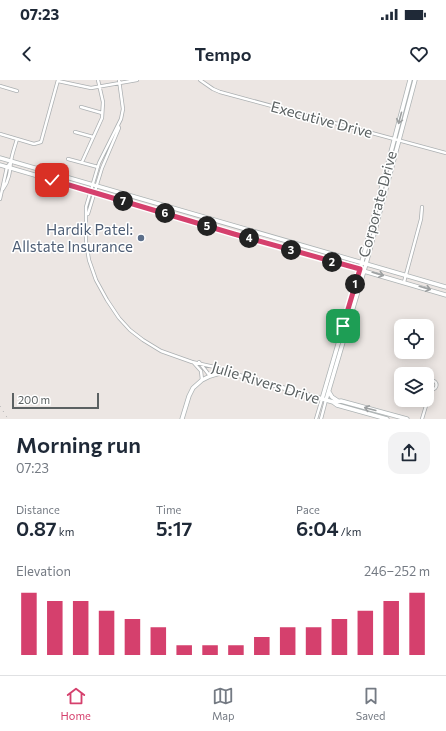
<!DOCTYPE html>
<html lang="en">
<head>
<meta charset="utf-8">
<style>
	:root { --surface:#fff; --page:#f2f2f3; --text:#1f2937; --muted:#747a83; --line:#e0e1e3; --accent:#d5406d }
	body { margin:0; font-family:Commissioner,sans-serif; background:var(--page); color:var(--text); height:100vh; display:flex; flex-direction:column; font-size:15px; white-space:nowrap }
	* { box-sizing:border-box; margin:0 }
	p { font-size:13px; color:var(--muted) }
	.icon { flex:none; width:22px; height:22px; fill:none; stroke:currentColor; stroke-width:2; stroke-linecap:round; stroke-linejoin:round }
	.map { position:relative; height:339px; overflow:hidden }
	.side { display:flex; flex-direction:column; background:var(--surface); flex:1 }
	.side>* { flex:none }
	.tools { position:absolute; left:394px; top:239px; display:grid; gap:8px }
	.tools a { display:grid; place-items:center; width:40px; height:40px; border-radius:8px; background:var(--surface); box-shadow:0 2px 10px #0003; font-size:20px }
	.scale { position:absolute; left:12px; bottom:10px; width:87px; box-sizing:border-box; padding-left:4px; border:2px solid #5b6162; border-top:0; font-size:11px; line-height:14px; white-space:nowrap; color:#5b6162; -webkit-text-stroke:3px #fff; paint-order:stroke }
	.pin { position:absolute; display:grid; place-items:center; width:34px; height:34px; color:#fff; margin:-17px; border-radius:8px; box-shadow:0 2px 6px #0006 }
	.km { position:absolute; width:20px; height:20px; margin:-10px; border-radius:50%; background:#222; color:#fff; font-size:11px; line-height:20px; text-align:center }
	.round { display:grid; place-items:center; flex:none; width:42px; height:42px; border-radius:12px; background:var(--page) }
	.headline { display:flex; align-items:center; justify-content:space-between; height:68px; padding:0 16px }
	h1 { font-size:22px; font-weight:600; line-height:30px }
	.stats { display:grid; grid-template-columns:repeat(3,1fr); gap:6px; height:68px; padding:4px 16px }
	.stats div { display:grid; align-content:center }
	.stats b { font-size:20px; font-weight:600 }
	.stats small { font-size:11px; font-weight:400 }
	.stats p { font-size:11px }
	.chart { height:112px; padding:8px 16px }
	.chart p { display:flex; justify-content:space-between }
	.chart svg { width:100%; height:72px; margin-top:4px; stroke:var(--accent); stroke-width:6 }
	.status { display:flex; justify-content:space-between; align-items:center; height:28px; padding:0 20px; background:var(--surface); direction:ltr }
	.status svg { height:11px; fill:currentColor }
	header { display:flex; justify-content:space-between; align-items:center; height:52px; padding:0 16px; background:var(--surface); font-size:18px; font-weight:600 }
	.dock { display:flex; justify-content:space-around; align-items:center; height:56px; border-top:1px solid var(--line); background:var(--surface); font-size:11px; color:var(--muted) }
	.dock a { display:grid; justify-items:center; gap:2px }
	.dock .selected { color:var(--accent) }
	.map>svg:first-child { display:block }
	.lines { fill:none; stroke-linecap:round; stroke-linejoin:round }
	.street-casing { stroke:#acb0b2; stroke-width:4 }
	.secondary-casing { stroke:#adb3b4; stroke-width:5 }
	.street { stroke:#fff; stroke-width:2.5 }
	.secondary { stroke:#fff; stroke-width:3.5 }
	.rail { stroke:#afb0b0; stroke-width:1; stroke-dasharray:1 5; stroke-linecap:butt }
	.oneway { stroke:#9da0a1 }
	.route-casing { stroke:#fff; stroke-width:8 }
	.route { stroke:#d5406d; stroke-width:5 }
	.service-dot { fill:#5c6f8a; stroke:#fff; stroke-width:1.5 }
	.labels { text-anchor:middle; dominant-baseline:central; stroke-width:3; stroke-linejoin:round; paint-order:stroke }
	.street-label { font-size:15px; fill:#5b6162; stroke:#fff }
	.service-label { font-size:15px; fill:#4e5e75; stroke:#fff; text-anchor:end }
</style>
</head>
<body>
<div class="status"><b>07:23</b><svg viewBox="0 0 49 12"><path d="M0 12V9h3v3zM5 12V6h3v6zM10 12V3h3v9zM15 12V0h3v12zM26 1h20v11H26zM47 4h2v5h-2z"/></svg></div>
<header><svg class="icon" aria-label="back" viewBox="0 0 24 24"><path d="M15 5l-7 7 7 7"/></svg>Tempo<svg class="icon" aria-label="heart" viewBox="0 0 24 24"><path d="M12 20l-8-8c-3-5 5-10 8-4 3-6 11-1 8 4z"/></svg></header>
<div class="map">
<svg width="446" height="339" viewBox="0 0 446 339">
	<rect width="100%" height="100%" fill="#ece6e3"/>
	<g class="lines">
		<g class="street-casing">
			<path id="street" d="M119 0 123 29 121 39 99 83 86 127V162L89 180 96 200 107 220 119 238 130 250 143 260 161 271 192 282 219 288 225 292
				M200 0 213 9 220 12 446 73
				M58 1 91 8 137 0
				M0 6 17 11
				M81 27 102 33
				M75 52 93 57
				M0 54 34 64 41 62 58 0
				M68 79 98 87
				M82 82 102 38 103 22 98 0
				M3 109C9 101 10 92 11 81 12 74 15 66 17 59
				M0 119 7 87 11 82
				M88 134 102 88 119 48 118 46
				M404 202 421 139 422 127
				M193 282 201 291 202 300
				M199 282 210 296
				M427.5 305a4.5 4.5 0 1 1 9 0a4.5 4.5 0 1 1-9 0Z
				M316 339 322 319
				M321 339 326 320
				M422 339 431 309"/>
		</g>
		<g class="secondary-casing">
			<path id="secondary" d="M0 78 446 207
				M0 85 446 215
				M329 312 332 317 338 321
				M322 319 360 189 410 0
				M326 320 366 184 415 0
				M333 322 341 321 407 339
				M182 339 189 316 193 308 202 300 210 296 220 293 226 292 241 296 333 322 337 325 387 339"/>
		</g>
		<use href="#street" class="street"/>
		<use href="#secondary" class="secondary"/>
		<path class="rail" d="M0 326 8 339"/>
	</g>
	<defs><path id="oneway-shaft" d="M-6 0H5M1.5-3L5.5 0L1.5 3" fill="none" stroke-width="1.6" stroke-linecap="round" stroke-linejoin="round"/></defs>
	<g class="oneway">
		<use href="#oneway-shaft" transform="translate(400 38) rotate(105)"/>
		<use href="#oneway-shaft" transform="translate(378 194) rotate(16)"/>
		<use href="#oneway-shaft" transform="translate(425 208) rotate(16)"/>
		<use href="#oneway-shaft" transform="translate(370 329) rotate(-165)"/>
	</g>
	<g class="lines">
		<g class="route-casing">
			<path id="route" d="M52 100 234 154 360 189 343 246"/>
		</g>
		<use href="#route" class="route"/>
	</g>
	<circle class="service-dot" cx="141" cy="158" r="4"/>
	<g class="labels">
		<g class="street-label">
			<text transform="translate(322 39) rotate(15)">Executive Drive</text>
			<text transform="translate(377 124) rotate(-75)">Corporate Drive</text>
			<text transform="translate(266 302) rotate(17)">Julie Rivers Drive</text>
		</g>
		<g class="service-label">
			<text x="133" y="149">Hardik Patel:<tspan x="133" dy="17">Allstate Insurance</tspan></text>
		</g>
	</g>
</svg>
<div class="tools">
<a><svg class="icon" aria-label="locate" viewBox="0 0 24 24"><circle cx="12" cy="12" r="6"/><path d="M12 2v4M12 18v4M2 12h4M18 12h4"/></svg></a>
<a><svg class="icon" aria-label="layers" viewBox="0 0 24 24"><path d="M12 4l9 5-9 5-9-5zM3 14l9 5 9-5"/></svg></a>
</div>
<div class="scale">200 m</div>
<div class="pin" style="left:343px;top:246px;background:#1e9e55"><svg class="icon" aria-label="arrive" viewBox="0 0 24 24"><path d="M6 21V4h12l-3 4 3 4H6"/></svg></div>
<div class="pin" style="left:52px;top:100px;background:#d93025"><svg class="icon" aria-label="check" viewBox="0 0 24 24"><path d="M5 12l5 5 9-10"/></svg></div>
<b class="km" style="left:355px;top:204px">1</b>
<b class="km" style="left:332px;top:182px">2</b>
<b class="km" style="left:291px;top:170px">3</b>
<b class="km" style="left:249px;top:158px">4</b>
<b class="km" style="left:207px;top:146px">5</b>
<b class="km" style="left:165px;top:133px">6</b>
<b class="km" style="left:123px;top:121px">7</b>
</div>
<section class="side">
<div class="headline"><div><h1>Morning run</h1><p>07:23</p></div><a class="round"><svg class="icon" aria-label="share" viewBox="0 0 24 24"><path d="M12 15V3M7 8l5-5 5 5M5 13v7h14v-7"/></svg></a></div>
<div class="stats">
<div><p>Distance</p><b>0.87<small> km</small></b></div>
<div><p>Time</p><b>5:17</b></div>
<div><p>Pace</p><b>6:04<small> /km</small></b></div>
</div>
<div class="chart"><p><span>Elevation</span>246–252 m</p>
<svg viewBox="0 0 160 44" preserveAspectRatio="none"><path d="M5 44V6M15 44V11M25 44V11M35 44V17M45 44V22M55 44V27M65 44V38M75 44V38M85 44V38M95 44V33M105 44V27M115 44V27M125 44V22M135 44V17M145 44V11M155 44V6"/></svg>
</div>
</section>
<nav class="dock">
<a class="selected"><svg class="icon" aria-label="home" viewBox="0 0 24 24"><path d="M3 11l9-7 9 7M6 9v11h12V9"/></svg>Home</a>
<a><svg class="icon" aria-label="map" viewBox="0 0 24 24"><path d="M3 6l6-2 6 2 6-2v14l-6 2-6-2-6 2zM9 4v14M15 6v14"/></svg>Map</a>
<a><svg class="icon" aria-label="saved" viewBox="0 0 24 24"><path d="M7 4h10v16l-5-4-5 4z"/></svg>Saved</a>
</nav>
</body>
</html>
